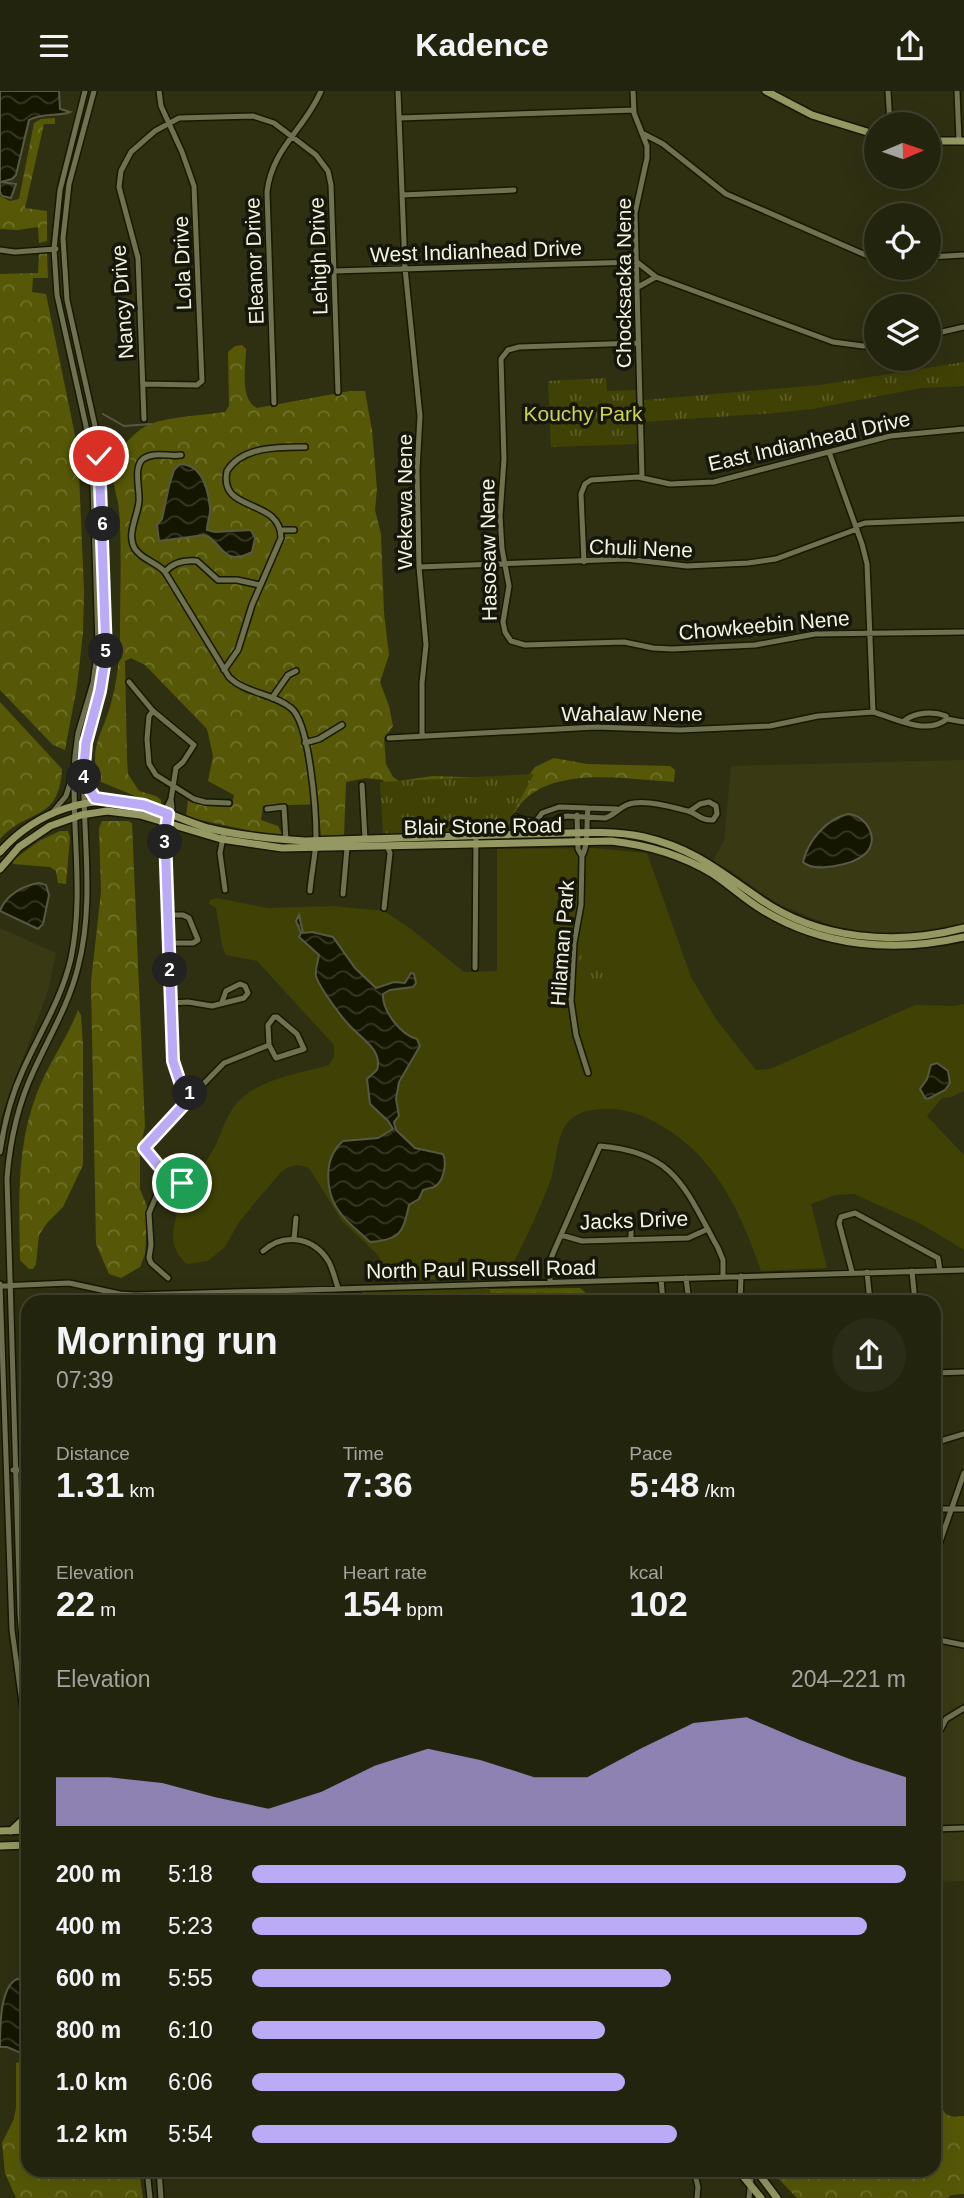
<!DOCTYPE html>
<html lang="en">
<head>
<meta charset="utf-8">
<style>
	:root { --surface:#23240e; --page:#2b2c17; --text:#f1f3f6; --muted:#a3a49e; --line:#40412e; --accent:#bbaaf6 }
	body { margin:0; font-family:Helvetica,sans-serif; background:var(--page); color:var(--text); height:100vh; display:flex; flex-direction:column; font-size:26px; white-space:nowrap }
	* { box-sizing:border-box; margin:0 }
	p { font-size:23px; color:var(--muted) }
	.icon { flex:none; width:38px; height:38px; fill:none; stroke:currentColor; stroke-width:2; stroke-linecap:round; stroke-linejoin:round }
	.map { position:relative; flex:1; overflow:hidden }
	.panel { position:absolute; left:21px; top:1204px; width:920px; height:882px; display:flex; flex-direction:column; background:var(--surface); border-radius:21px; box-shadow:0 7px 28px #0002,0 0 0 2px var(--line) }
	.panel>* { flex:none }
	.needle { width:46px; rotate:88deg }
	.controls { position:absolute; left:864px; top:21px; display:grid; gap:14px }
	.controls a { display:grid; place-items:center; width:77px; height:77px; border-radius:50%; background:var(--surface); box-shadow:0 7px 28px #0002,0 0 0 2px var(--line); font-size:35px }
	.pin { position:absolute; display:grid; place-items:center; width:60px; height:60px; color:#fff; margin:-30px; border:4px solid #fff; border-radius:50%; box-shadow:0 2px 7px #0007 }
	.km { position:absolute; width:35px; height:35px; margin:-18px; border-radius:50%; background:#222; color:#fff; font-size:19px; line-height:35px; text-align:center }
	.round { display:grid; place-items:center; flex:none; width:74px; height:74px; border-radius:37px; background:var(--page) }
	.summary { display:flex; align-items:center; justify-content:space-between; height:119px; padding:0 35px }
	h1 { font-size:38px; font-weight:700; line-height:52px }
	.figures { display:grid; grid-template-columns:repeat(3,1fr); gap:10px; height:119px; padding:7px 35px }
	.figures div { display:grid; align-content:center }
	.figures b { font-size:35px; font-weight:700 }
	.figures small { font-size:19px; font-weight:400 }
	.figures p { font-size:19px }
	.chart { height:196px; padding:14px 35px }
	.chart p { display:flex; justify-content:space-between }
	.chart svg { width:100%; height:126px; margin-top:7px; fill:var(--accent); opacity:.7 }
	ul { padding:0 35px; list-style:none; font-size:23px }
	li { display:grid; grid-template-columns:112px 84px 1fr; align-items:center; height:52px }
	li i { height:18px; border-radius:9px; background:var(--accent) }
	header { display:flex; justify-content:space-between; align-items:center; height:91px; padding:0 35px; background:var(--surface); font-size:32px; font-weight:700 }
	.map>svg:first-child { display:block }
	.built { fill:#393a14 }
	.grass { fill:#404105 }
	.forest { fill:url(#forest-crowns) }
	.wetland { fill:url(#wetland-marsh) }
	.park { fill:url(#park-tufts) }
	.water { fill:url(#water-waves); stroke:#575944; stroke-width:2 }
	.lines { fill:none; stroke-linecap:round; stroke-linejoin:round }
	.stream { stroke:#575944; stroke-width:2 }
	.minor-casing { stroke:#171800; stroke-width:8 }
	.major-casing { stroke:#171800; stroke-width:10 }
	.minor { stroke:#6f7151; stroke-width:5 }
	.major { stroke:#959862; stroke-width:7 }
	.route-casing { stroke:#fff; stroke-width:14 }
	.route { stroke:#bbaaf6; stroke-width:9 }
	.labels { text-anchor:middle; dominant-baseline:central; stroke-width:7; stroke-linejoin:round; paint-order:stroke }
	.street-label { font-size:21px; fill:#f2f4e2; stroke:#16170a }
	.park-label { font-size:21px; fill:#ced254; stroke:#16170a }
</style>
</head>
<body>
<header><svg class="icon" aria-label="menu" viewBox="0 0 24 24"><path d="M4 6h16M4 12h16M4 18h16"/></svg>Kadence<svg class="icon" aria-label="share" viewBox="0 0 24 24"><path d="M12 15V3M7 8l5-5 5 5M5 13v7h14v-7"/></svg></header>
<div class="map">
<svg width="964" height="2107" viewBox="0 0 964 2107">
	<defs>
		<pattern id="forest-crowns" width="20" height="18" patternUnits="userSpaceOnUse" patternTransform="scale(1.75)"><rect width="20" height="18" fill="#565807"/><path d="M2 6a3 3 0 1 1 6 0M12 15a3 3 0 1 1 6 0" fill="none" stroke="#6f712b"/></pattern>
		<pattern id="wetland-marsh" width="20" height="14" patternUnits="userSpaceOnUse" patternTransform="scale(1.75)"><rect width="20" height="14" fill="#404105"/><path d="M1 5h8M5 5V1M11 12h8M15 12V8" fill="none" stroke="#5c5d29"/></pattern>
		<pattern id="park-tufts" width="24" height="20" patternUnits="userSpaceOnUse" patternTransform="scale(1.75)"><rect width="24" height="20" fill="#404105"/><path d="M3 7l-1-3M5 7V3M7 7l1-3M15 17l-1-3M17 17v-4M19 17l1-3" fill="none" stroke="#5c5d29"/></pattern>
		<pattern id="water-waves" width="16" height="10" patternUnits="userSpaceOnUse" patternTransform="scale(1.75)"><rect width="16" height="10" fill="#151600"/><path d="M0 5q4-4 8 0t8 0" fill="none" stroke="#383825"/></pattern>
	</defs>
	<rect width="100%" height="100%" fill="#2f3012"/>
	<path class="built" d="M964 669V832L914 841 873 843 835 836 778 813 731 780 713 771 724 749 731 675Z
		M0 837 56 862 48 900 0 1029Z
		M934 1552 964 1558V1790L935 1791Z"/>
	<path class="grass" d="M593 757 647 762 691 886 716 928 756 979 770 978 915 914 954 915 964 913V1000L951 1006 942 1007 927 1025 964 1064V1159L921 1133 854 1103 835 1104 811 1113 827 1177 761 1180C742 1125 720 1074 670 1040 650 1027 630 1017 606 1018 590 1018 573 1021 564 1037 556 1051 556 1072 551 1088 539 1122 522 1154 507 1186L383 1190 379 1165 342 1130 309 1077C297 1072 290 1074 280 1082L239 1131 225 1156 208 1170 187 1173C149 1143 199 1085 214 1057 223 1040 227 1019 243 1006 265 987 302 982 329 974L334 966V954L257 870 226 864 222 854 216 817 209 813 210 809 217 807 268 817 332 815 384 820 411 838 464 881 497 880V758Z"/>
	<path class="forest" d="M55 27V33H44L25 117 47 120V150L39 152 38 136 18 139 0 138V105L10 110 19 108 34 32 41 28Z
		M47 162 48 187H33L32 201 46 203 78 359 84 500 83 542 77 595 65 659 53 654 0 599V183L38 182 39 163Z
		M242 254 246 258C246 275 239 308 257 317L350 300H365L372 339 377 398 375 419 381 443 384 522 389 564 380 591 389 615 393 635 384 647 386 673 393 686 399 690 433 685 517 688 530 683 535 676 554 667 587 673 670 675 675 679 674 691C620 688 527 669 508 738L389 744 387 700 383 689 366 687 346 691 344 745H321L318 713 263 715 261 729 278 735 282 743 279 746 186 726 188 709 204 714 231 716 234 704 208 690 213 665 207 638 145 574 131 567 125 570 127 668 128 683 139 700 156 705 161 709V713L159 715 99 690C89 658 100 647 109 619 117 594 120 566 120 540 120 499 122 457 119 417 117 402 107 379 116 365 123 354 135 341 146 335 163 326 205 324 225 321L229 315 228 261 235 255Z
		M0 611 62 678C59 732 27 717 0 748Z
		M102 730H128L132 732 145 1036 140 1058V1098L148 1118 145 1163 140 1176 121 1187 109 1183 96 1153 91 891 101 801 99 737Z
		M60 740H68L70 746 66 793 58 792 56 780 50 776 13 773V769L39 750Z
		M78 919 81 924 83 954V1074L63 1116 47 1132 39 1144 36 1173 33 1178H29L20 1169C19 1112 16 1056 37 1002 48 973 67 948 78 919Z
		M580 1197 596 1211H365L362 1199Z
		M28 1969V2079H139L143 2107H16L5 2082 2 2052 14 2028 16 2016V1972Z
		M935 2015H941C946 2027 952 2026 964 2025V2103L951 2104 948 2107H797L770 2079H934Z"/>
	<path class="wetland" d="M489 1196 493 1211H367L365 1199Z"/>
	<path class="park" d="M964 271V295L921 297 812 318 775 322 644 331V309L820 294Z
		M606 287 607 300 636 299 638 353 551 356 548 290Z
		M534 683 505 738 383 743 380 691Z
		M603 855 604 895H580L579 856Z"/>
	<path class="water" d="M0 0H59L60 18 70 21C59 26 43 21 29 29L16 84 12 88 1 91 16 93 11 107 2 105 0 101Z
		M180 373C202 373 208 399 210 416 211 424 207 431 207 439L215 441 251 439 255 447 252 461C222 477 223 450 204 444L159 450 157 434 162 428 169 395 174 379Z
		M848 723C866 724 881 748 865 763 853 774 814 782 803 771 808 750 826 728 848 723Z
		M39 792 46 794 49 804 43 833 38 838 0 820C5 805 23 794 39 792Z
		M299 824 303 842 312 841 333 846 355 877 376 897 394 891 405 892 411 882 414 883 416 892 413 896 390 899 383 903C382 920 401 944 417 948L420 955 399 991 396 1008 399 1025 394 1031 396 1039 415 1057 443 1063C447 1072 444 1091 434 1096 430 1097 426 1098 423 1099L419 1108 409 1114C403 1141 401 1149 370 1151 361 1142 350 1134 342 1124 325 1104 322 1068 343 1050L378 1047 393 1038 388 1030 370 1013 367 988 377 979C383 959 362 948 350 935 342 927 319 896 316 885 315 878 318 871 319 864L299 846 301 842 296 830Z
		M937 972 948 980 950 992 945 999 928 1008 925 1007 920 998 927 988 931 974Z
		M17 1888 28 1890V1965L7 1956H0C0 1935 0 1896 17 1888Z"/>
	<g class="lines">
		<path class="stream" d="M103 323 124 335 151 333"/>
		<g class="minor-casing">
			<path id="minor" d="M398 0 405 177 420 325 417 379 419 476 426 554 422 592V645
				M633 0 634 22 647 55V67L635 122 642 386
				M888 0 890 33
				M957 0 959 50
				M399 27 634 19
				M644 43 663 53 726 103 877 169
				M402 104 514 99
				M0 159 15 161 56 158
				M929 166 964 164
				M334 180 637 171 656 186 833 251 863 255 877 254
				M638 196 656 186
				M929 244 964 236
				M638 252 519 256 508 259 501 268 504 368 500 425 502 458 509 495 503 531 505 541 511 550 525 554 624 551 653 557 672 558 755 554 815 543 964 541
				M143 293 197 294 202 290 194 95 182 61 161 15 159 0
				M274 312 267 101C272 57 305 38 321 0
				M144 328 138 167 119 96 121 80 131 61 155 40 179 27 253 25 274 32 316 64 328 80 331 94 338 301
				M829 361 862 453 867 473 873 621
				M181 364C169 366 154 360 143 368 133 376 140 399 139 410 138 425 126 443 135 458 142 469 157 471 165 481L229 586C246 603 273 602 291 617 310 632 316 721 316 747 316 762 311 784 310 800
				M856 435 865 432 964 428
				M281 439H294
				M584 471 581 403 585 393 591 389 638 386 670 393 714 391 890 345 964 338
				M419 476 626 468 687 475 748 472 776 468 857 438
				M165 481C173 471 184 469 197 470L218 489H237L260 494
				M224 579 238 559 252 514 281 447C281 406 218 423 227 380 242 355 280 356 305 356
				M129 591 153 620 194 654 183 671 176 677 171 708 172 717 168 723
				M272 607 288 584 296 580
				M153 620 149 625 147 648 149 673 156 684 194 708 205 711 229 712
				M873 621C895 627 926 645 947 628
				M904 630C915 621 933 620 946 625L947 628 964 631
				M389 647 596 636 680 639 770 635 818 625 873 621
				M305 652 319 648 342 634
				M362 694 365 748
				M86 695 92 704 101 709
				M171 708 166 718 165 745 173 970 180 991 193 1005
				M267 718 284 716 286 749
				M52 722 66 705 72 686
				M577 724 578 758 582 765
				M516 726 523 729 545 731 554 730 566 725 605 727C616 724 621 713 634 712 651 710 672 716 688 720 698 723 701 730 713 729L717 723 716 715 709 711 700 713 690 720
				M537 729 542 722 559 716 617 718
				M224 741 220 762 225 799
				M343 803 347 757
				M384 817 390 762 387 755
				M168 824H183L189 827 198 849 193 852H169
				M475 877 476 745
				M171 912 188 911 212 915 244 907 248 902 245 895 240 893 226 900 222 911
				M588 982 576 944 571 910 574 852 581 814 582 765C589 753 586 732 588 717
				M0 1061C4 1032 11 1005 23 979 40 941 62 907 71 867 85 800 70 732 75 665L78 642 93 592 98 555 93 396 86 335 57 204 54 158 60 99 85 0
				M161 1076 158 1101 149 1122 151 1154 149 1167 151 1172 168 1187
				M182 1092 158 1074 143 1057 145 1053 224 972 269 954 276 967 304 958 297 943 277 926H274L268 934 269 954
				M631 1125V1148
				M561 1144 582 1150 688 1147 708 1138
				M294 1148 296 1127
				M263 1160C284 1141 314 1146 329 1171 333 1179 335 1188 338 1197
				M912 1180 915 1211
				M852 1181 839 1132 841 1126 855 1122 938 1167 940 1180
				M867 1181 870 1211
				M686 1187 689 1211
				M661 1188 663 1211
				M550 1190V1170L554 1160 600 1055C676 1061 685 1098 718 1157L723 1169V1186
				M0 1193 12 1539 28 1655
				M0 1195 69 1192 120 1203 135 1204 964 1179
				M740 1211 741 1185
				M934 1282 964 1281
				M934 1352 964 1343
				M13 1379H25
				M934 1418H964
				M934 1468 964 1382
				M934 1548 964 1554
				M28 1588 23 1561 20 1522 7 1087C10 1049 18 1013 34 979 50 944 69 913 78 876 96 807 81 737 84 667L88 644 100 600 106 562 102 396 95 335 67 209 63 147 69 93 94 0
				M934 1651 946 1628 964 1617
				M934 1738 964 1737
				M147 2079 150 2107
				M159 2079 161 2107
				M694 2079 698 2096 697 2107
				M533 2084 535 2079
				M749 2107 752 2079"/>
		</g>
		<g class="major-casing">
			<path id="major" d="M766 0 812 24 877 44
				M929 50H964
				M0 761C36 720 93 700 147 715 168 721 187 731 208 737 240 745 272 748 305 750 379 748 453 745 527 743 565 743 607 738 644 746 695 758 719 780 760 808 819 849 896 855 964 837
				M0 778 19 756 50 735 81 724 107 720 140 724 221 748 282 757 611 750C647 754 682 764 713 783 730 794 744 808 761 818 822 856 895 862 964 846
				M0 1740 28 1739
				M11 1740 28 1724
				M0 1755 28 1754
				M738 2079 761 2107
				M756 2079 777 2107"/>
		</g>
		<use href="#minor" class="minor"/>
		<use href="#major" class="major"/>
	</g>
	<g class="lines">
		<g class="route-casing">
			<path id="route" d="M99 365 106 562 100 600 86 652 84 675 85 691 95 707 144 714 168 723 165 745 173 970 180 991 192 1005 144 1057 158 1074 182 1092"/>
		</g>
		<use href="#route" class="route"/>
	</g>
	<g class="labels">
		<g class="street-label">
			<text transform="translate(476 160) rotate(-2)">West Indianhead Drive</text>
			<text transform="translate(318 165) rotate(-92)">Lehigh Drive</text>
			<text transform="translate(254 170) rotate(-92)">Eleanor Drive</text>
			<text transform="translate(182 172) rotate(-92)">Lola Drive</text>
			<text transform="translate(623 192) rotate(-90)">Chocksacka Nene</text>
			<text transform="translate(122 211) rotate(-94)">Nancy Drive</text>
			<text transform="translate(809 350) rotate(-13)">East Indianhead Drive</text>
			<text transform="translate(404 411) rotate(-90)">Wekewa Nene</text>
			<text transform="translate(641 457) rotate(2)">Chuli Nene</text>
			<text transform="translate(488 459) rotate(-91)">Hasosaw Nene</text>
			<text transform="translate(764 534) rotate(-5)">Chowkeebin Nene</text>
			<text x="632" y="622">Wahalaw Nene</text>
			<text transform="translate(483 735) rotate(-1)">Blair Stone Road</text>
			<text transform="translate(562 852) rotate(-86)">Hilaman Park</text>
			<text transform="translate(634 1129) rotate(-2)">Jacks Drive</text>
			<text transform="translate(481 1178) rotate(-1)">North Paul Russell Road</text>
		</g>
		<g class="park-label">
			<text x="583" y="322">Kouchy Park</text>
		</g>
	</g>
</svg>
<div class="controls">
<a><svg class="needle" viewBox="-14 -14 28 28"><path d="M0-13l5 13h-10z" fill="#e53935"/><path d="M0 13l5-13h-10z" fill="#a3a49e"/></svg></a>
<a><svg class="icon" aria-label="locate" viewBox="0 0 24 24"><circle cx="12" cy="12" r="6"/><path d="M12 2v4M12 18v4M2 12h4M18 12h4"/></svg></a>
<a><svg class="icon" aria-label="layers" viewBox="0 0 24 24"><path d="M12 4l9 5-9 5-9-5zM3 14l9 5 9-5"/></svg></a>
</div>
<div class="pin" style="left:182px;top:1092px;background:#1e9e55"><svg class="icon" aria-label="arrive" viewBox="0 0 24 24"><path d="M6 21V4h12l-3 4 3 4H6"/></svg></div>
<div class="pin" style="left:99px;top:365px;background:#d93025"><svg class="icon" aria-label="check" viewBox="0 0 24 24"><path d="M5 12l5 5 9-10"/></svg></div>
<b class="km" style="left:190px;top:1002px">1</b>
<b class="km" style="left:170px;top:879px">2</b>
<b class="km" style="left:165px;top:751px">3</b>
<b class="km" style="left:84px;top:686px">4</b>
<b class="km" style="left:106px;top:560px">5</b>
<b class="km" style="left:103px;top:433px">6</b>
<section class="panel">
<div class="summary"><div><h1>Morning run</h1><p>07:39</p></div><a class="round"><svg class="icon" aria-label="share" viewBox="0 0 24 24"><path d="M12 15V3M7 8l5-5 5 5M5 13v7h14v-7"/></svg></a></div>
<div class="figures">
<div><p>Distance</p><b>1.31<small> km</small></b></div>
<div><p>Time</p><b>7:36</b></div>
<div><p>Pace</p><b>5:48<small> /km</small></b></div>
</div>
<div class="figures">
<div><p>Elevation</p><b>22<small> m</small></b></div>
<div><p>Heart rate</p><b>154<small> bpm</small></b></div>
<div><p>kcal</p><b>102</b></div>
</div>
<div class="chart"><p><span>Elevation</span>204–221 m</p>
<svg viewBox="0 0 160 44" preserveAspectRatio="none"><path d="M0 44V27L10 27L20 29L30 34L40 38L50 32L60 23L70 17L80 21L90 27L100 27L110 17L120 8L130 6L140 14L150 21L160 27V44z"/></svg>
</div>
<ul>
<li><b>200 m</b>5:18<i style="width:100%"></i></li>
<li><b>400 m</b>5:23<i style="width:94%"></i></li>
<li><b>600 m</b>5:55<i style="width:64%"></i></li>
<li><b>800 m</b>6:10<i style="width:54%"></i></li>
<li><b>1.0 km</b>6:06<i style="width:57%"></i></li>
<li><b>1.2 km</b>5:54<i style="width:65%"></i></li>
</ul>
</section>
</div>
</body>
</html>
